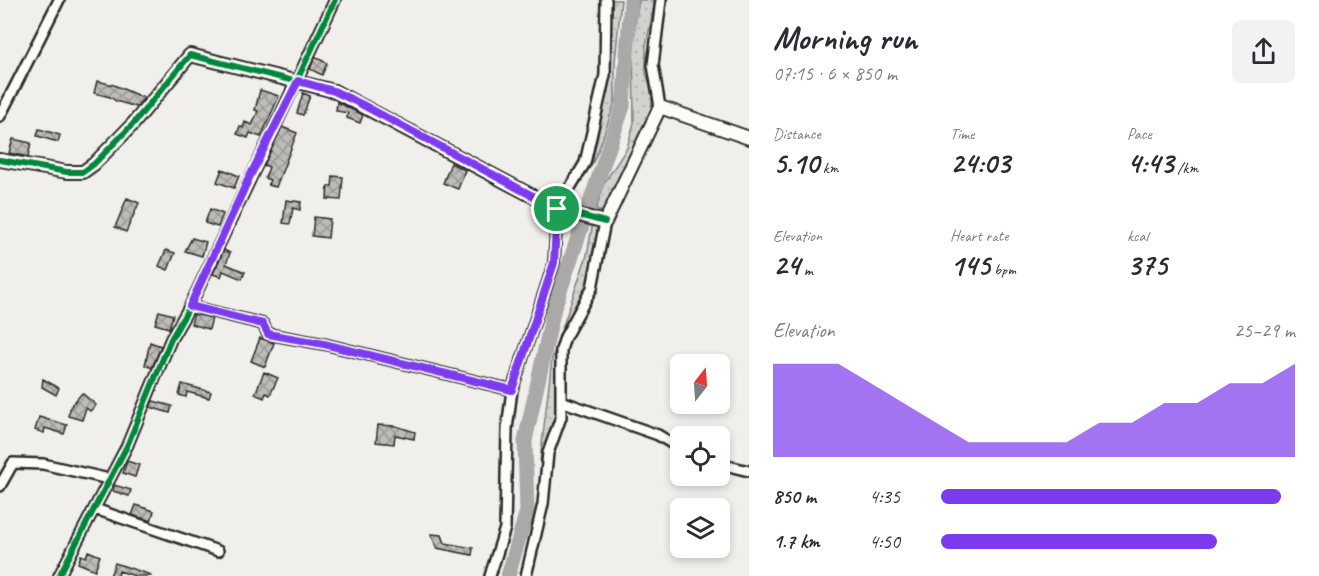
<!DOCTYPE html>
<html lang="en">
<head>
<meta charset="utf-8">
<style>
	:root { --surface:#fff; --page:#f2f2f3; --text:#2b2b33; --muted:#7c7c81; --accent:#7c3aed }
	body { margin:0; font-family:Caveat,sans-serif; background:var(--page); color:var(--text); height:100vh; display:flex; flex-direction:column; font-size:22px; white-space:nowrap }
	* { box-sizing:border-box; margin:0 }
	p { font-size:20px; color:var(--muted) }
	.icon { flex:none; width:33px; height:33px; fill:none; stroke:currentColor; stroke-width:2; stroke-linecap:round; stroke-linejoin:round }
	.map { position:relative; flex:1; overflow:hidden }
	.side { display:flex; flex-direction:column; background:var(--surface); width:570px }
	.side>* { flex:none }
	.needle { width:39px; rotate:17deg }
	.buttons { position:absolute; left:670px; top:354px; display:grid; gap:12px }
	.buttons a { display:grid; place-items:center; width:60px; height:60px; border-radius:9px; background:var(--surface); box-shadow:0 3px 9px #0003; font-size:30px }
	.pin { position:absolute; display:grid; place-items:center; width:51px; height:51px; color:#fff; margin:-26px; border:3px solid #fff; border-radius:50%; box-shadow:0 2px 6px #0007 }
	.round { display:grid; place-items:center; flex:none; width:63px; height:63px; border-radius:9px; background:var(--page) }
	.overview { display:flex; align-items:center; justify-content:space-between; height:102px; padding:0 24px }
	h1 { font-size:33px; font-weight:600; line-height:45px }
	.metrics { display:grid; grid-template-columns:repeat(3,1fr); gap:9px; height:102px; padding:6px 24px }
	.metrics div { display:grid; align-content:center }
	.metrics b { font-size:30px; font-weight:600 }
	.metrics small { font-size:16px; font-weight:400 }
	.metrics p { font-size:16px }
	.chart { height:168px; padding:12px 24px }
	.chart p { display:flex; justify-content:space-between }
	.chart svg { width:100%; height:108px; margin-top:6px; fill:var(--accent); opacity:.7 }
	ul { padding:0 24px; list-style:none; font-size:20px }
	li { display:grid; grid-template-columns:96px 72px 1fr; align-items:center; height:45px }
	li i { height:15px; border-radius:8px; background:var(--accent) }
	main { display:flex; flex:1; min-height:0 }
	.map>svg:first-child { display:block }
	.grass { fill:url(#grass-dots); stroke:#7f7e7d; stroke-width:1.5 }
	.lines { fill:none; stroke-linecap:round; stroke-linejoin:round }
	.river { stroke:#aaa9a7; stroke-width:15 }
	.building { fill:url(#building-cross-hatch); stroke:#2b2b2b; stroke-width:1.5 }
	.street-casing { stroke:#2b2b2b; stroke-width:14 }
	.secondary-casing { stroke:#2b2b2b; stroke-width:16 }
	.street { stroke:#fdfcf7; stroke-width:9 }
	.secondary { stroke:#fdfcf7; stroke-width:12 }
	.cycleway-casing { stroke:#fdfcf7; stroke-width:10 }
	.cycleway { stroke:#00873e; stroke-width:6 }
	.route-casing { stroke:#fff; stroke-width:12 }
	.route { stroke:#7c3aed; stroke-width:8 }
</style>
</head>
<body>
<main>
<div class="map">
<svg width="749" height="576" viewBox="0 0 749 576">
	<defs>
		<pattern id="grass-dots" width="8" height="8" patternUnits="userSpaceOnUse" patternTransform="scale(1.5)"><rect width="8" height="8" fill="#d3d2cf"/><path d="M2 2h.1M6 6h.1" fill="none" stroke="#b5b4b2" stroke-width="1.8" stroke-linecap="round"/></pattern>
		<pattern id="building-cross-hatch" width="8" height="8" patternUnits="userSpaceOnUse" patternTransform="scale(1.5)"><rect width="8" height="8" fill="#bdbcb8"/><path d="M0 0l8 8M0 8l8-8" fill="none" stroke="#9a9996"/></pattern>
	</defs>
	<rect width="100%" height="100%" fill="#f0efeb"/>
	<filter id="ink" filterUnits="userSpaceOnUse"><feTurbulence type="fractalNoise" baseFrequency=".0167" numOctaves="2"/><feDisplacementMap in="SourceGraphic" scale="12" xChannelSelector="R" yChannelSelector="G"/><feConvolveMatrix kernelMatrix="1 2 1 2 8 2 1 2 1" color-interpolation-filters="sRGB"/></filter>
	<g filter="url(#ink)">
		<path class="grass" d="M612 0H621L615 62V102L600 146 591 167 605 100 610 54Z
			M639 0H655L646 46V73L653 94 651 109 603 212 596 210 604 183 627 148 634 123 633 35Z
			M593 222 599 225 588 287 557 350 556 416 540 461 552 358 587 255Z"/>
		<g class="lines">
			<path class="river" d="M508 576 527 511 525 441 554 308 623 106 631 0"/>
		</g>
		<path class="building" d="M315 57 327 63 322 75 310 69Z
			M97 81 114 85 144 98 136 107 116 101 110 97 94 93Z
			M260 90 279 96 261 137 250 133 248 138 237 134 240 126 243 128 245 122 252 125 258 111 255 110Z
			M303 93 310 96 303 115 297 113Z
			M337 102 363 115 360 123 347 118 348 113 336 111Z
			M282 127 297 133 276 187 268 185 270 180 265 178 269 167 264 165Z
			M39 129 60 135 58 142 37 136Z
			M13 139 31 143 28 157 9 153Z
			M451 163 465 170 458 189 443 183Z
			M222 169 239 176 234 188 217 182Z
			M333 176 343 177 341 200 327 199 328 186H332Z
			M127 198 139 203 126 232 115 227Z
			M286 200 301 202 300 210 293 208 290 224 283 223Z
			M210 209 223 214 218 227 205 223Z
			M314 217 330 219 328 238 312 236Z
			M192 238 206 242 202 256 185 251Z
			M166 250 175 253 168 270 159 266Z
			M224 250 230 253 226 264 245 272 242 279 223 271 221 277 213 274Z
			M159 311 173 315 169 328 155 324Z
			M194 314 212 318 209 329 191 324Z
			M260 338 274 343 265 367 251 361Z
			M150 342 161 346 152 368 145 365Z
			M264 372 278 378 270 395 266 393 264 398 255 394Z
			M43 379 59 388 56 395 42 387Z
			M182 384 211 392 209 398 187 392 186 397 179 395Z
			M82 393 96 405 90 411 86 408 82 420 68 416 71 406Z
			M153 401 172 406 170 413 150 407Z
			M39 417 67 425 64 434 45 428 44 433 35 430Z
			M378 425 396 426 415 432 414 439 395 435 394 444 376 442Z
			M127 461 139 465 135 477 123 473Z
			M114 485 131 490 129 496 113 491Z
			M136 505 154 511 151 521 132 515Z
			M431 534 442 535 445 543 473 548 472 555 437 548Z
			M88 551 100 556 95 570 78 563 81 555 86 557Z
			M115 563 151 575V576H135L119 571 118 576H110Z"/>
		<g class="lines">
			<g class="street-casing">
				<path id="street" d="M660 107 653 65 661 0
					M0 116 59 0
					M190 306 263 324 268 334 324 344 512 390
					M561 401 658 435 681 449
					M720 464 749 471
					M0 486 13 463 43 464 109 479
					M95 509 218 551
					M59 576 127 446 171 339 190 306 335 0
					M490 576 505 528 507 429 512 390 554 263 557 209 585 163 605 75 606 0
					M526 576 543 504 548 453 561 417V350L565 337 592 288 605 222"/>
			</g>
			<g class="secondary-casing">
				<path id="secondary" d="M0 160 67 172H83L94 164 133 124 190 55 334 91 557 209 605 222 660 107 749 138"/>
			</g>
			<use href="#street" class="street"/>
			<use href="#secondary" class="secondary"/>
			<g class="cycleway-casing">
				<path id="cycleway" d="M0 160 67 172H83L94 164 133 124 190 55 334 91 557 209 605 222
					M59 576 127 446 171 339 190 306 335 0"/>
			</g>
			<use href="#cycleway" class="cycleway"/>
		</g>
	</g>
	<g class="lines" filter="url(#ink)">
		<g class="route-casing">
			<path id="route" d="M298 81 334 91 361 104 557 209 554 263 512 390 324 344 268 334 263 324 190 306 249 178Z"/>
		</g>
		<use href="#route" class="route"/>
	</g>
</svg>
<div class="buttons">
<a><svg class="needle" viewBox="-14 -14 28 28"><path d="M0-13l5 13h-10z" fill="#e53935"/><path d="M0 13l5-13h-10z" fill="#7c7c81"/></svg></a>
<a><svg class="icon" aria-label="locate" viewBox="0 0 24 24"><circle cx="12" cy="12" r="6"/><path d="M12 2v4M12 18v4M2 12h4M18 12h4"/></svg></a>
<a><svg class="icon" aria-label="layers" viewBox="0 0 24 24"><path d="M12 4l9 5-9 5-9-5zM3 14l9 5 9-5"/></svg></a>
</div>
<div class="pin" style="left:557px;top:209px;background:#1e9e55"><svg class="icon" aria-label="arrive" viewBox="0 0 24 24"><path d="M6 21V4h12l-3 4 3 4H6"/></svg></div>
</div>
<section class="side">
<div class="overview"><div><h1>Morning run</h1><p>07:15 · 6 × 850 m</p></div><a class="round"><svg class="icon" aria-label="share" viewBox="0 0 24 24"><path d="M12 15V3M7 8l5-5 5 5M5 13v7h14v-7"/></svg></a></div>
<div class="metrics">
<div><p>Distance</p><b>5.10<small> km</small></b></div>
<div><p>Time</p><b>24:03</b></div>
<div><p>Pace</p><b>4:43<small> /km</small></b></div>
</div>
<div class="metrics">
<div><p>Elevation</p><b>24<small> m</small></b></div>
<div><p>Heart rate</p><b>145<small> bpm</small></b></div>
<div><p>kcal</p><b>375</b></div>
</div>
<div class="chart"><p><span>Elevation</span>25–29 m</p>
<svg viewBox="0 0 160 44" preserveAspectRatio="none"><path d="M0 44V6L10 6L20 6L30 14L40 22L50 30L60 38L70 38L80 38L90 38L100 30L110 30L120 22L130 22L140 14L150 14L160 6V44z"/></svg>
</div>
<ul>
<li><b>850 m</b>4:35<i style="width:96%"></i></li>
<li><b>1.7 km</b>4:50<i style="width:78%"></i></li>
</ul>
</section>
</main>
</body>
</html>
